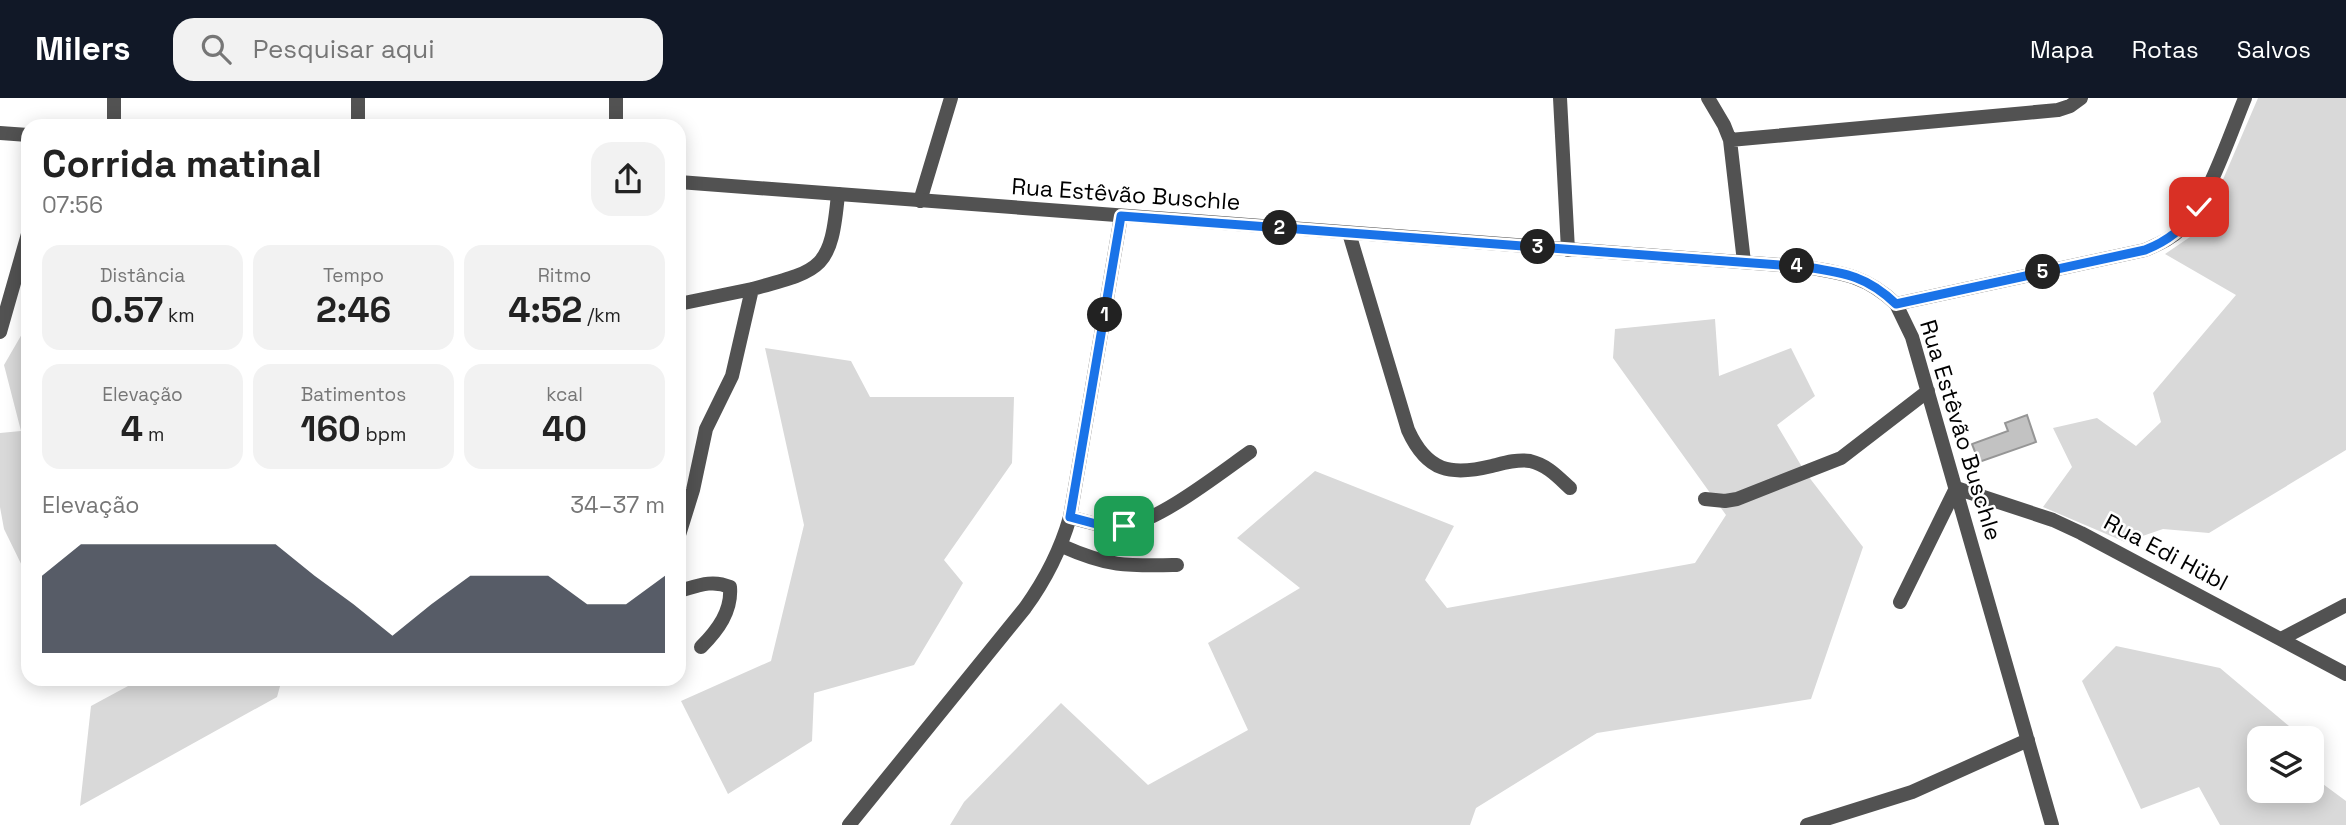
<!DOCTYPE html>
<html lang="pt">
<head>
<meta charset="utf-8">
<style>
	:root { --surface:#fff; --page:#f2f2f2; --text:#222; --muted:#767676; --accent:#111827 }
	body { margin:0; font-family:"Space Grotesk",sans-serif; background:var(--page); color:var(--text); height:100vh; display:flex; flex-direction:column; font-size:26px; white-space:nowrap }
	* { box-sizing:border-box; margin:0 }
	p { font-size:23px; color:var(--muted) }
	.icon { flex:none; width:38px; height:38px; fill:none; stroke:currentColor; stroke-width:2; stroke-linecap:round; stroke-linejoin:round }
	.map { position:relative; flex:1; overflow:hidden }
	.panel { position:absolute; left:21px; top:21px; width:665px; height:567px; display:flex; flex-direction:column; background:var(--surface); border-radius:21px; box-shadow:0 4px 18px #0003 }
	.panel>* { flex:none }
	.fabs { position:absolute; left:2247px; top:628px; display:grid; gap:14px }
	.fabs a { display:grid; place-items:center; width:77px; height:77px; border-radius:14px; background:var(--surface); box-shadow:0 4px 18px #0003; font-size:35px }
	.pin { position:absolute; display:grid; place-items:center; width:60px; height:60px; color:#fff; margin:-30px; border-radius:14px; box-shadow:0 4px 10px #0006 }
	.km { position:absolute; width:35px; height:35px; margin:-18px; border-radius:50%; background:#222; color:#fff; font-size:19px; line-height:35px; text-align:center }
	.round { display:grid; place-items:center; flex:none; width:74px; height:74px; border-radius:21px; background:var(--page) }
	.headline { display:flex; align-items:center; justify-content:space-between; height:119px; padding:0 21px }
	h1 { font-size:38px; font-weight:700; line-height:52px }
	.figures { display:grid; grid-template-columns:repeat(3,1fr); gap:10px; height:119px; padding:7px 21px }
	.figures div { display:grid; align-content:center; border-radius:18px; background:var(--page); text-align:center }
	.figures b { font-size:35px; font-weight:700 }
	.figures small { font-size:19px; font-weight:400 }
	.figures p { font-size:19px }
	.chart { height:196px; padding:14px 21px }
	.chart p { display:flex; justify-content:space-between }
	.chart svg { width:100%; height:126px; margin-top:7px; fill:var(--accent); opacity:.7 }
	header { display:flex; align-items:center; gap:42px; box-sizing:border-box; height:98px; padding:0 35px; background:var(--accent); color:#fff }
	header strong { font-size:33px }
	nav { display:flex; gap:38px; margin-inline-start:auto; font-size:24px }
	.search { width:490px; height:63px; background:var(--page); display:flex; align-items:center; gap:18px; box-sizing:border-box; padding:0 24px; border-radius:21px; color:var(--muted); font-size:26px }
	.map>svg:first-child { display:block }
	.green { fill:#d9d9d9 }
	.building { fill:#c2c2c2; stroke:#969696; stroke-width:2 }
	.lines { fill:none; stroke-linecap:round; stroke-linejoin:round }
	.minor { stroke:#525252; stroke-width:14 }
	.tertiary { stroke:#525252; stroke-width:14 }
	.route-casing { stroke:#fff; stroke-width:14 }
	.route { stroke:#1a73e8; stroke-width:9 }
	.labels { text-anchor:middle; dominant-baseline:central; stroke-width:5; stroke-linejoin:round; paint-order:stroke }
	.street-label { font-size:23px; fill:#000; stroke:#fff }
</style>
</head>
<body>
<header>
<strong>Milers</strong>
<div class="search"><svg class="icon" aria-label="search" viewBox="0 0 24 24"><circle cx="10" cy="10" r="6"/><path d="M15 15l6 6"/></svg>Pesquisar aqui</div>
<nav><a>Mapa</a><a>Rotas</a><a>Salvos</a></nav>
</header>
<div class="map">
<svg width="2346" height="727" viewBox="0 0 2346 727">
	<rect width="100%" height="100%" fill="#fff"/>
	<path class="green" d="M2258 0H2346V352L2209 435 2163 431 2125 444 2043 409 2072 369 2053 330 2097 320 2136 348 2161 324 2153 295 2236 197 2165 156 2190 139 2209 114Z
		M1715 221 1719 278 1791 250 1815 298 1777 327 1805 374 1863 449 1811 601 1597 635 1476 710 1470 727H950L964 704 1061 605 1148 687 1248 632 1208 545 1300 490 1237 440 1315 373 1454 428 1425 482 1447 510 1695 465 1726 417 1613 260 1615 231Z
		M26 229 28 230V480L4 431 0 409V335L21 333 4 267Z
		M765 250 851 263 870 299H1014L1012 365 944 462 963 485 914 567 814 595 812 643 728 696 681 603 771 563 804 427Z
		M2116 548 2220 570 2296 634 2291 640H2259V693H2312V678L2346 703V727H2220L2199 689 2141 711 2082 583Z
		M141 581H282L277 599 80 708 91 608Z"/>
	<path class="building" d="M2027 317 2036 344 1979 364 1972 346 2008 333 2005 325Z"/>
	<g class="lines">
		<path class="minor" d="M114 0V28
			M358 0V28
			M616 0V28
			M1560 0 1568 152
			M1708 0 1724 27 1730 42 1744 164
			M1730 42 2058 12 2070 8 2081 0
			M920 103 951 0
			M1349 135 1408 332C1427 374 1451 378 1492 368 1504 365 1517 361 1530 363 1547 367 1557 378 1570 390
			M679 206 752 191
			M1896 206 1912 239 2052 727
			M0 234 28 136
			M1705 401 1725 403 1737 401 1841 360 1928 293
			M1070 419C1088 424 1106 430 1124 428 1158 424 1220 375 1250 354
			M679 437 693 392 706 331 732 278 752 191C823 172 831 171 838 96
			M1062 448C1109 469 1127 468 1177 467
			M679 493C697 488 712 481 730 489 732 513 718 532 701 549
			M1900 504 1956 390 2053 422 2081 435 2346 576
			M2281 541 2346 507
			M849 727 1025 510C1046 481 1060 454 1070 419L1121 118
			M1807 727 1912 694 2028 642"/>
		<path class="tertiary" d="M0 35 28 37
			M679 84 1806 169C1844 175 1868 179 1896 206L2145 152C2158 146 2171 141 2182 130 2207 106 2231 34 2245 0"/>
	</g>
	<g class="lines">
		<g class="route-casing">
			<path id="route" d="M1124 428 1100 427 1070 419 1121 118 1806 169C1845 175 1867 178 1896 206L2145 152C2168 143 2184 130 2199 109"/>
		</g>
		<use href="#route" class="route"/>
	</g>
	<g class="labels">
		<g class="street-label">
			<text transform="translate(1126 96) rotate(4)">Rua Estêvão Buschle</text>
			<text transform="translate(1961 332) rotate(73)">Rua Estêvão Buschle</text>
			<text transform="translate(2166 454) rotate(28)">Rua Edi Hübl</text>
		</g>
	</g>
</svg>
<div class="fabs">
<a><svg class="icon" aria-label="layers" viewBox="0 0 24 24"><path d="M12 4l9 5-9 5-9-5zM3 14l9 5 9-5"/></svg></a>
</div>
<div class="pin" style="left:1124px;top:428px;background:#1e9e55"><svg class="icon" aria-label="arrive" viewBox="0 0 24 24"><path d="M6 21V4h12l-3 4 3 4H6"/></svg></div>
<div class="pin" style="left:2199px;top:109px;background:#d93025"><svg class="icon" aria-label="check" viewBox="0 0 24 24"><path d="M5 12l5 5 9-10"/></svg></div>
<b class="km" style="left:1105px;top:217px">1</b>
<b class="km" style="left:1280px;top:130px">2</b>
<b class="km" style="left:1538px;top:149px">3</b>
<b class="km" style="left:1797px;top:168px">4</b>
<b class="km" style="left:2043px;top:174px">5</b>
<section class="panel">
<div class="headline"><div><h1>Corrida matinal</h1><p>07:56</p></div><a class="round"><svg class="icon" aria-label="share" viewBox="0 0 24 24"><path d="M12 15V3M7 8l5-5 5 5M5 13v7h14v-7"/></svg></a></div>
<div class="figures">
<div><p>Distância</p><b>0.57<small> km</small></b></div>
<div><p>Tempo</p><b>2:46</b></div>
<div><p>Ritmo</p><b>4:52<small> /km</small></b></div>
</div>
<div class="figures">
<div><p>Elevação</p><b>4<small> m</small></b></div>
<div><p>Batimentos</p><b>160<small> bpm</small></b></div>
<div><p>kcal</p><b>40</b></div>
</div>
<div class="chart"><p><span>Elevação</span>34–37 m</p>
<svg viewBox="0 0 160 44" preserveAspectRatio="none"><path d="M0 44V17L10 6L20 6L30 6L40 6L50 6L60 6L70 17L80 27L90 38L100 27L110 17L120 17L130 17L140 27L150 27L160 17V44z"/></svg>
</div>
</section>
</div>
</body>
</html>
